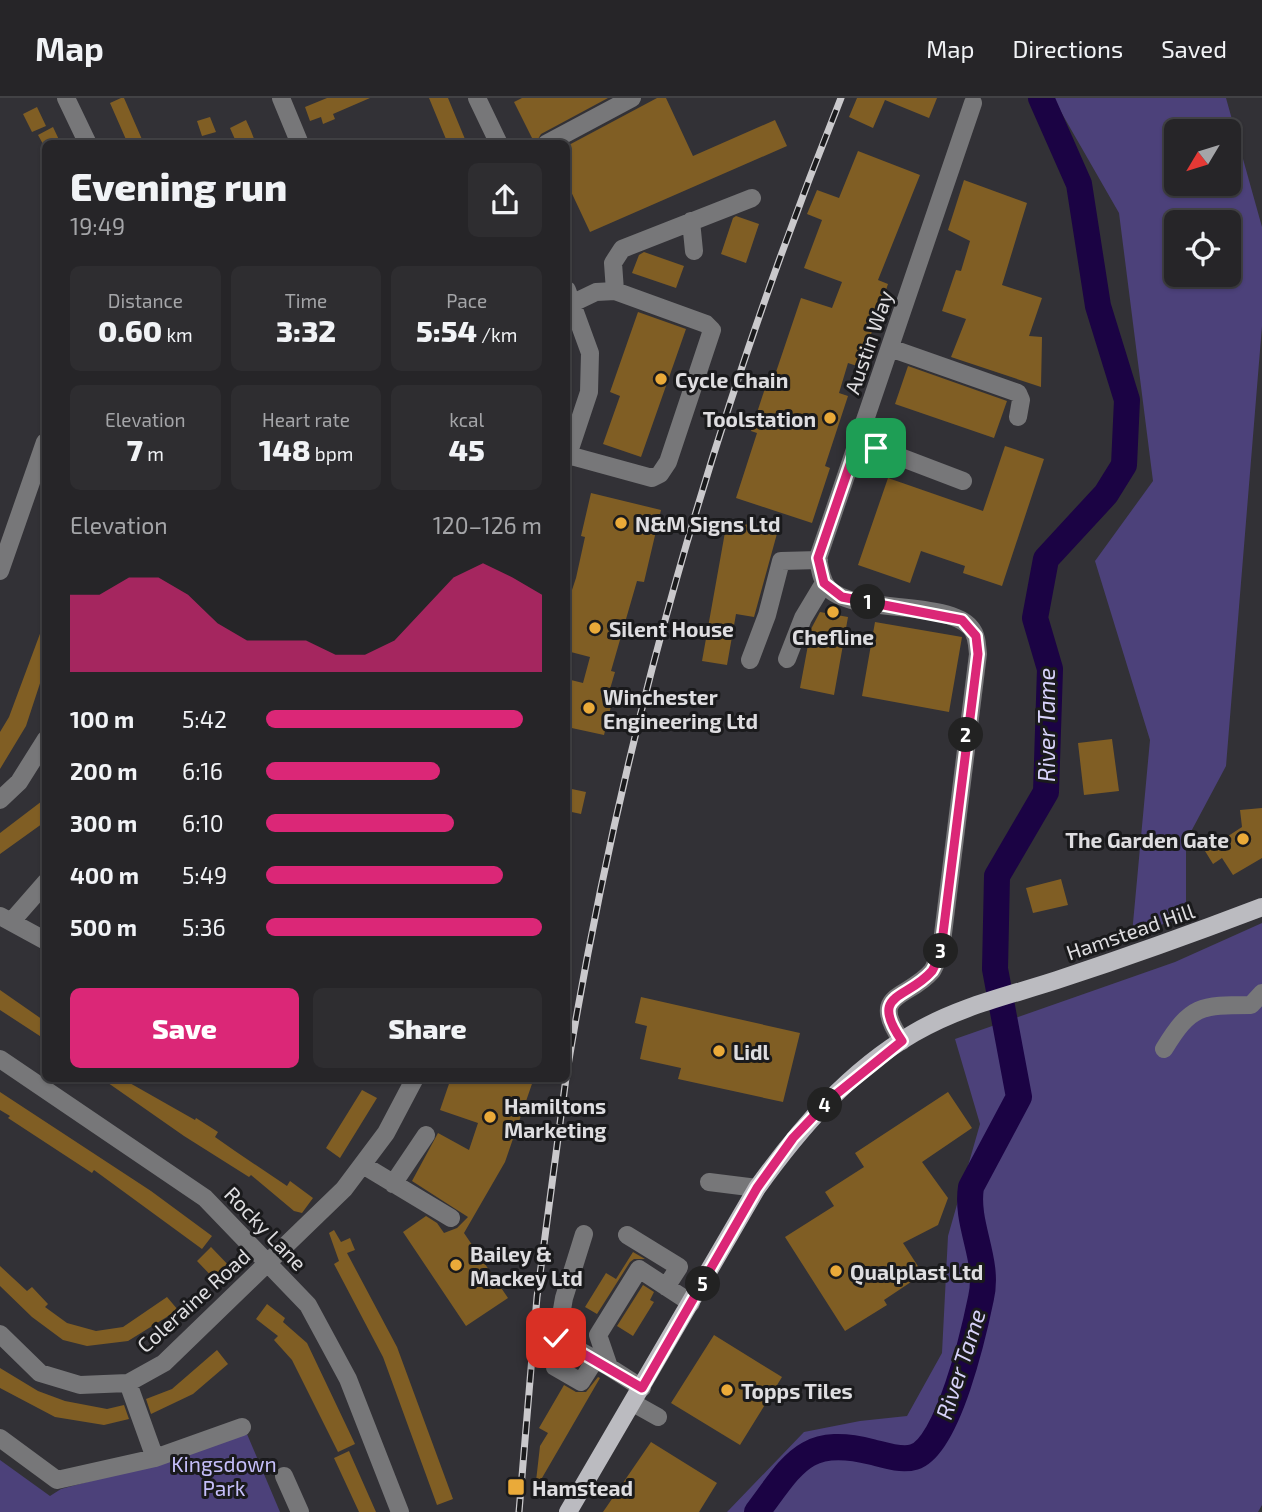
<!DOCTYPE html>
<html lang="en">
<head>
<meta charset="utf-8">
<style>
	:root { --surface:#262528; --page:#2e2d30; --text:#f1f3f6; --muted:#a4a5a8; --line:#424245; --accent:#db2777 }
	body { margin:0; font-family:"Exo 2",sans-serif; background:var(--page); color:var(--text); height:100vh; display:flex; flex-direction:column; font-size:26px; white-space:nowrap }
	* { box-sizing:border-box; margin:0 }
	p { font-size:23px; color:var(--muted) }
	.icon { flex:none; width:38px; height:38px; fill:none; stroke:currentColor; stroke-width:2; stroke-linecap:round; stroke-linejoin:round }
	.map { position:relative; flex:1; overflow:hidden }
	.panel { position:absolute; left:42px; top:42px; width:528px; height:942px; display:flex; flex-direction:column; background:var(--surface); border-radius:10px; box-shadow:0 2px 5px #0004,0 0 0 2px var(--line) }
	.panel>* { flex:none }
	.needle { width:46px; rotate:232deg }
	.tools { position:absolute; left:1164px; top:21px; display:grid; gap:14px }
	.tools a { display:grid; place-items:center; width:77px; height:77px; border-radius:10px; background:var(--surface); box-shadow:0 2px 5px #0004,0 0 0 2px var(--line); font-size:35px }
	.pin { position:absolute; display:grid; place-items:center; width:60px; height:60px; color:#fff; margin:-30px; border-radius:14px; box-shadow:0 4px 10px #0006 }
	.km { position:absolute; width:35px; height:35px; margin:-18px; border-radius:50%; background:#222; color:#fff; font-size:19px; line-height:35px; text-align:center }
	.round { display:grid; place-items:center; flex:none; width:74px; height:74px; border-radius:10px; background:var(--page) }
	.head { display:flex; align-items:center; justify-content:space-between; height:119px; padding:0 28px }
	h1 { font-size:38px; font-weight:800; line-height:52px }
	.metrics { display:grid; grid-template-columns:repeat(3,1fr); gap:10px; height:119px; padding:7px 28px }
	.metrics div { display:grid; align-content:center; border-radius:10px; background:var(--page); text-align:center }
	.metrics b { font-size:30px; font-weight:800 }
	.metrics small { font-size:19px; font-weight:400 }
	.metrics p { font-size:19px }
	.chart { height:196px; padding:14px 28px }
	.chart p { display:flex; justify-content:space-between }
	.chart svg { width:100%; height:126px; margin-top:7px; fill:var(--accent); opacity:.7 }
	.primary-button { display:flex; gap:14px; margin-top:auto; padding:14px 28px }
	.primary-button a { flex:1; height:80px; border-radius:10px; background:var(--accent); color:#fff; font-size:28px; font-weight:800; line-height:80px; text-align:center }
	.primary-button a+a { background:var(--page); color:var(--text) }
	ul { padding:0 28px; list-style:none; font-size:23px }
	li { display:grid; grid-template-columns:112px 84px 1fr; align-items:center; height:52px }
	li i { height:18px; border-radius:9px; background:var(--accent) }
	header { display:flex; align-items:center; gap:42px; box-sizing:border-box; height:98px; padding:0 35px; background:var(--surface); border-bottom:2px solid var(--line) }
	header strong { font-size:33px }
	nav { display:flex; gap:38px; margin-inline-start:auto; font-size:24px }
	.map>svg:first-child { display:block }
	.green { fill:#4c417a; fill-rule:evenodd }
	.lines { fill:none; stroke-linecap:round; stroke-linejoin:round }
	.river { stroke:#1b0344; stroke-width:26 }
	.building { fill:#805e24 }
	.minor { stroke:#777779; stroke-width:18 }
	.major { stroke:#bbbbc0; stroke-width:18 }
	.rail-casing { stroke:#cac9cc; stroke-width:7 }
	.rail { stroke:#1a1a1c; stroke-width:4.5; stroke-dasharray:13; stroke-linecap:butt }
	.route-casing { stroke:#fff; stroke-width:14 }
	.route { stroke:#db2777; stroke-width:9 }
	.poi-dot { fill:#eaaa39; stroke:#1a1a1c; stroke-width:2.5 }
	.labels { text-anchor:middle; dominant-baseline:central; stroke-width:6; stroke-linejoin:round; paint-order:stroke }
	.street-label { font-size:21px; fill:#dedde0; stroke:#1a1a1c }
	.poi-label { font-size:21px; font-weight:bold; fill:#dedde0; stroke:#1a1a1c; text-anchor:start }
	.park-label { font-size:21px; fill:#c5bef9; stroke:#1a1a1c }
	.water-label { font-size:23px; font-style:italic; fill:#d7d2fa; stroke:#1a1a1c }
</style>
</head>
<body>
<header>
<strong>Map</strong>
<nav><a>Map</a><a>Directions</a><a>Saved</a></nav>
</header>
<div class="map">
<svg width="1262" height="1414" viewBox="0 0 1262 1414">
	<rect width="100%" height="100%" fill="#323136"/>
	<path class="green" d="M1053 0H1226L1262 129V228L1226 668 1186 743V819L1132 836 1150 642 1095 463 1153 383 1119 115ZM1228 33V86H1176V33ZM1228 124V177H1176V124Z
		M1262 825V1407L1258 1414H727L804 1334 860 1323 907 1318 942 1255 948 1138 980 1026 955 941 1175 864Z
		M244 1329 280 1414H0V1362L50 1398 61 1391 150 1367Z"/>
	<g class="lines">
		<path class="river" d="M757 1414C794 1365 805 1337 872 1354 884 1357 901 1363 914 1359 948 1349 974 1234 981 1200 990 1162 965 1127 971 1089L1019 999 995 871 997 778 1046 694 1050 571 1035 520 1046 461 1106 396 1124 367 1127 302 1098 208 1079 86 1041 0"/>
	</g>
	<path class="building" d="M121 0H124L144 46H128L110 5Z
		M327 0H370L333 16 335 21 323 26 321 19 310 23 305 9Z
		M429 0H448L467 46H448Z
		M522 0H608L541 36 535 46 514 4Z
		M657 0H666L693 58 775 22 787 48 590 134 567 85V48Z
		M857 0H937L929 20 885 2 873 30 849 19Z
		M37 9 46 28 32 34 23 16Z
		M210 19 216 34 202 38 197 23Z
		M246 22 251 33 256 46H237L230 30Z
		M53 29 61 46H43L38 37Z
		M858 53 920 77 878 182 888 186 860 269 848 265 839 295 848 298 825 368 830 370 812 425 736 400 757 335 751 333 771 272 776 274 801 200 832 210 842 184 804 170 822 122 807 116 817 92 839 100Z
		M964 82 1027 105 1002 187 1042 200 1029 238 1042 239 1041 289 951 259 966 221 942 213 956 172 961 173 970 143 948 132Z
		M736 118 759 126 746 165 721 156 733 120Z
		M644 154 684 168 676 190 632 175 639 157Z
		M638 214 686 231 641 359 603 346 620 298 610 294Z
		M908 268 1007 303 994 340 895 306Z
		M1005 348 1044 361 1002 488 963 475 965 468 921 453 910 485 858 467 888 380 983 413Z
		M591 395 661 412 644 484 637 483 611 573 615 574 610 591 615 592 604 637 567 629V581L583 585 590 559 567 553V507L576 480 585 439 581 438Z
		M727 423 778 432 754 519 736 516 727 567 702 563Z
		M820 514 848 519 834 597 800 590 811 531Z
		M875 524 962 539 949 614 862 598Z
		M44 525 46 567 26 628 0 671V634L9 619Z
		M1112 641 1119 693 1084 697 1078 645Z
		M567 690 586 694 581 716 567 713Z
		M46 700V723L0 756V735Z
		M1262 710V760L1233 777 1222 760 1213 766 1205 753 1242 729 1240 712Z
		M1061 781 1068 807 1033 815 1026 790Z
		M0 892 46 924V942L0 912Z
		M641 899 800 935 783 1004 678 981 681 970 640 961 647 928 635 925Z
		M101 980H131L128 984 195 1022 196 1020 218 1034 215 1039 235 1053 287 1088 290 1083 313 1100 302 1115 294 1113 251 1077 249 1079 184 1038Z
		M451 980H534L505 1064 464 1135 508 1200 466 1228 403 1134 426 1118 437 1125 444 1135 457 1130 468 1119 412 1083 438 1035 469 1052 478 1025 440 1012Z
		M362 992 377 1000 340 1060 326 1050Z
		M0 994 151 1093 212 1138 202 1151 94 1072 92 1075 8 1020 10 1018 0 1012Z
		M948 994 972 1030 922 1064 948 1100 938 1127 903 1145 923 1176 884 1202 887 1207 845 1233 785 1139 834 1108 825 1094 864 1069 855 1055Z
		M334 1132 341 1144 350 1140 355 1152 347 1155 397 1249 453 1401 437 1407 383 1259 334 1166 339 1163 329 1135Z
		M211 1149 234 1173 220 1187 197 1163Z
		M633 1154 645 1161H634L630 1164 597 1216 585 1209 606 1175 616 1181Z
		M0 1168 27 1193 32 1189 48 1206 45 1209 67 1225 96 1233 123 1229 167 1199 178 1212 128 1243 87 1248 63 1242 32 1219 0 1188Z
		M643 1187 654 1194 650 1202 654 1204 633 1238 617 1228Z
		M267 1206 285 1220 283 1224 307 1245 355 1346 338 1354 292 1262 274 1242 278 1238 256 1221Z
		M714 1237 782 1279 740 1347 671 1305Z
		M217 1252 228 1266 193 1296 151 1316 146 1301 172 1291Z
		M0 1270 38 1293 65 1303 107 1311 124 1307 129 1321 104 1327 55 1319 0 1290Z
		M598 1279 600 1280 535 1392 540 1348 548 1335 539 1330 564 1287 576 1294H586Z
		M651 1344 717 1385 699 1414H603Z
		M349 1353 376 1414H359L334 1360Z"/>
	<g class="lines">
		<path class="minor" d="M66 0 88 46
			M281 0 300 46
			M477 0 499 46
			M546 46 632 0
			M691 123 694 153
			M567 192 590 255 589 294 567 360
			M615 193 613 165 622 151 752 100
			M890 250 1018 295 1021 302 1018 319
			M858 343 963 383
			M568 357 652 380 660 376 668 364 712 232 706 226 615 193 596 194 573 205
			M0 473 45 344
			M787 561 803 520 824 485
			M750 562 767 517 781 463 819 462
			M0 702 19 684 46 641
			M0 818 46 843
			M11 824 46 784
			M902 943C868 894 907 902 932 873 936 867 938 858 941 852L978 556C977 547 977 537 971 530 947 501 853 517 828 490 821 482 820 471 818 460L973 5
			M1164 951C1191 907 1200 907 1251 907L1262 895
			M0 961 205 1100 308 1207 348 1281 400 1414
			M363 1067 451 1120
			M709 1084 757 1090
			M393 1086 426 1037
			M584 1136 564 1200 557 1240 609 1269
			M627 1137 679 1169 666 1189
			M0 1236 40 1275 80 1287 128 1285 164 1265 344 1091 386 1035 415 980
			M557 1240 555 1269 581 1284 595 1262
			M128 1285 155 1360 242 1329
			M642 1290 609 1269 598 1237 639 1171 691 1205
			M633 1305 658 1319
			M0 1340 57 1382 155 1360
			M284 1378 300 1414"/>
		<path class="major" d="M568 1414 757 1090C800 1030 849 973 914 935 960 908 1008 898 1057 882 1127 859 1194 835 1262 809"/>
		<g class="rail-casing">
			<path id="rail" d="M567 974C622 636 714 317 841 0
				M519 1414 537 1199 566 980"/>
		</g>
		<use href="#rail" class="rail"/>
	</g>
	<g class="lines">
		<g class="route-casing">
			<path id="route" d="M556 1240 642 1290 757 1090 793 1040 829 1002 902 943C868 894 907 902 932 873 936 867 938 858 941 852L978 556 976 538 962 522 842 499 824 485 818 460 858 343 876 350"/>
		</g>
		<use href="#route" class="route"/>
	</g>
	<g class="poi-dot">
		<circle cx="661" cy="281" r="7"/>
		<circle cx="830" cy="320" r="7"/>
		<circle cx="621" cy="425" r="7"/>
		<circle cx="833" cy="514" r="7"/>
		<circle cx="595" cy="530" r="7"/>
		<circle cx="589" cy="610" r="7"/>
		<circle cx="1243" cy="741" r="7"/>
		<circle cx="719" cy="953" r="7"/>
		<circle cx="490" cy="1019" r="7"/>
		<circle cx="456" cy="1167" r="7"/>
		<circle cx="836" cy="1173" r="7"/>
		<circle cx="727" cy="1292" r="7"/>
		<rect x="507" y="1380" width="18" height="18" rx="3.5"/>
	</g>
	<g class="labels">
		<g class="street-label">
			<text transform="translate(868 244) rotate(-71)">Austin Way</text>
			<text transform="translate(1130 833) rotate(-19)">Hamstead Hill</text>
			<text transform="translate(266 1130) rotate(46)">Rocky Lane</text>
			<text transform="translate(193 1202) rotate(-42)">Coleraine Road</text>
		</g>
		<g class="poi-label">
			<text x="675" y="281">Cycle Chain</text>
			<text x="816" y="320" text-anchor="end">Toolstation</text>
			<text x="635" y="425">N&amp;M Signs Ltd</text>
			<text x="609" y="530">Silent House</text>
			<text x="833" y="538" text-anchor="middle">Chefline</text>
			<text x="603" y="598">Winchester<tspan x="603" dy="24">Engineering Ltd</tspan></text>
			<text x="1229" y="741" text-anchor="end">The Garden Gate</text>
			<text x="733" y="953">Lidl</text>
			<text x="504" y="1007">Hamiltons<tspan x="504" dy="24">Marketing</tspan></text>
			<text x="470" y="1155">Bailey &amp;<tspan x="470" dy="24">Mackey Ltd</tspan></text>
			<text x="850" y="1173">Qualplast Ltd</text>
			<text x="741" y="1292">Topps Tiles</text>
			<text x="532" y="1389">Hamstead</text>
		</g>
		<g class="park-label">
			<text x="224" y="1365">Kingsdown<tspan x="224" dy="24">Park</tspan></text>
		</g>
		<g class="water-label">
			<text transform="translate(1046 627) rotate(-90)">River Tame</text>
			<text transform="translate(960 1266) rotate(-72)">River Tame</text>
		</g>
	</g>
</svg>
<div class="tools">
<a><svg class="needle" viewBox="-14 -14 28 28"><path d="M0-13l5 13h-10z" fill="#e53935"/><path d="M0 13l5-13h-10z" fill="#a4a5a8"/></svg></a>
<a><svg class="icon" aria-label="locate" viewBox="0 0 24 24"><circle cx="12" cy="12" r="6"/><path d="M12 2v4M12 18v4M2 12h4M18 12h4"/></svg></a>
</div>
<div class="pin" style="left:876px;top:350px;background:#1e9e55"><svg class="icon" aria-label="arrive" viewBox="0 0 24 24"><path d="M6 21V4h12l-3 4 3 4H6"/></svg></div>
<div class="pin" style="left:556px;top:1240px;background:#d93025"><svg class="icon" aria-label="check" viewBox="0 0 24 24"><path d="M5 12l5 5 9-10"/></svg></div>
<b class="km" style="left:868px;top:504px">1</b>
<b class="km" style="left:966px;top:637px">2</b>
<b class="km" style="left:941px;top:853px">3</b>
<b class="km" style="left:825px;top:1007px">4</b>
<b class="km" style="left:703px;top:1186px">5</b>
<section class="panel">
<div class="head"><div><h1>Evening run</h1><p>19:49</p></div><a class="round"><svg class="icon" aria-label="share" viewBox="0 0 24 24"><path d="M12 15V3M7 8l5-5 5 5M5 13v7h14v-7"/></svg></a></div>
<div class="metrics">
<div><p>Distance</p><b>0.60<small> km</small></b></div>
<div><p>Time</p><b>3:32</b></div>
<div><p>Pace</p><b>5:54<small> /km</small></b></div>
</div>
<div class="metrics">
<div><p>Elevation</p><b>7<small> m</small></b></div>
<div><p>Heart rate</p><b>148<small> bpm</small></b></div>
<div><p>kcal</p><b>45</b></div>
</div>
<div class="chart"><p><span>Elevation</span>120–126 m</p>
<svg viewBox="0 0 160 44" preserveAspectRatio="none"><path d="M0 44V17L10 17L20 11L30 11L40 17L50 27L60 33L70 33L80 33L90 38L100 38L110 33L120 22L130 11L140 6L150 11L160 17V44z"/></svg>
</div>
<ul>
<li><b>100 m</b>5:42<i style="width:93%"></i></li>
<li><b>200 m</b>6:16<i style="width:63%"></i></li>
<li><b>300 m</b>6:10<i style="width:68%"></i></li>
<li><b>400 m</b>5:49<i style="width:86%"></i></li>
<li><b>500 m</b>5:36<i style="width:100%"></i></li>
</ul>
<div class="primary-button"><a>Save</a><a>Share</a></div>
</section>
</div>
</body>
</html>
